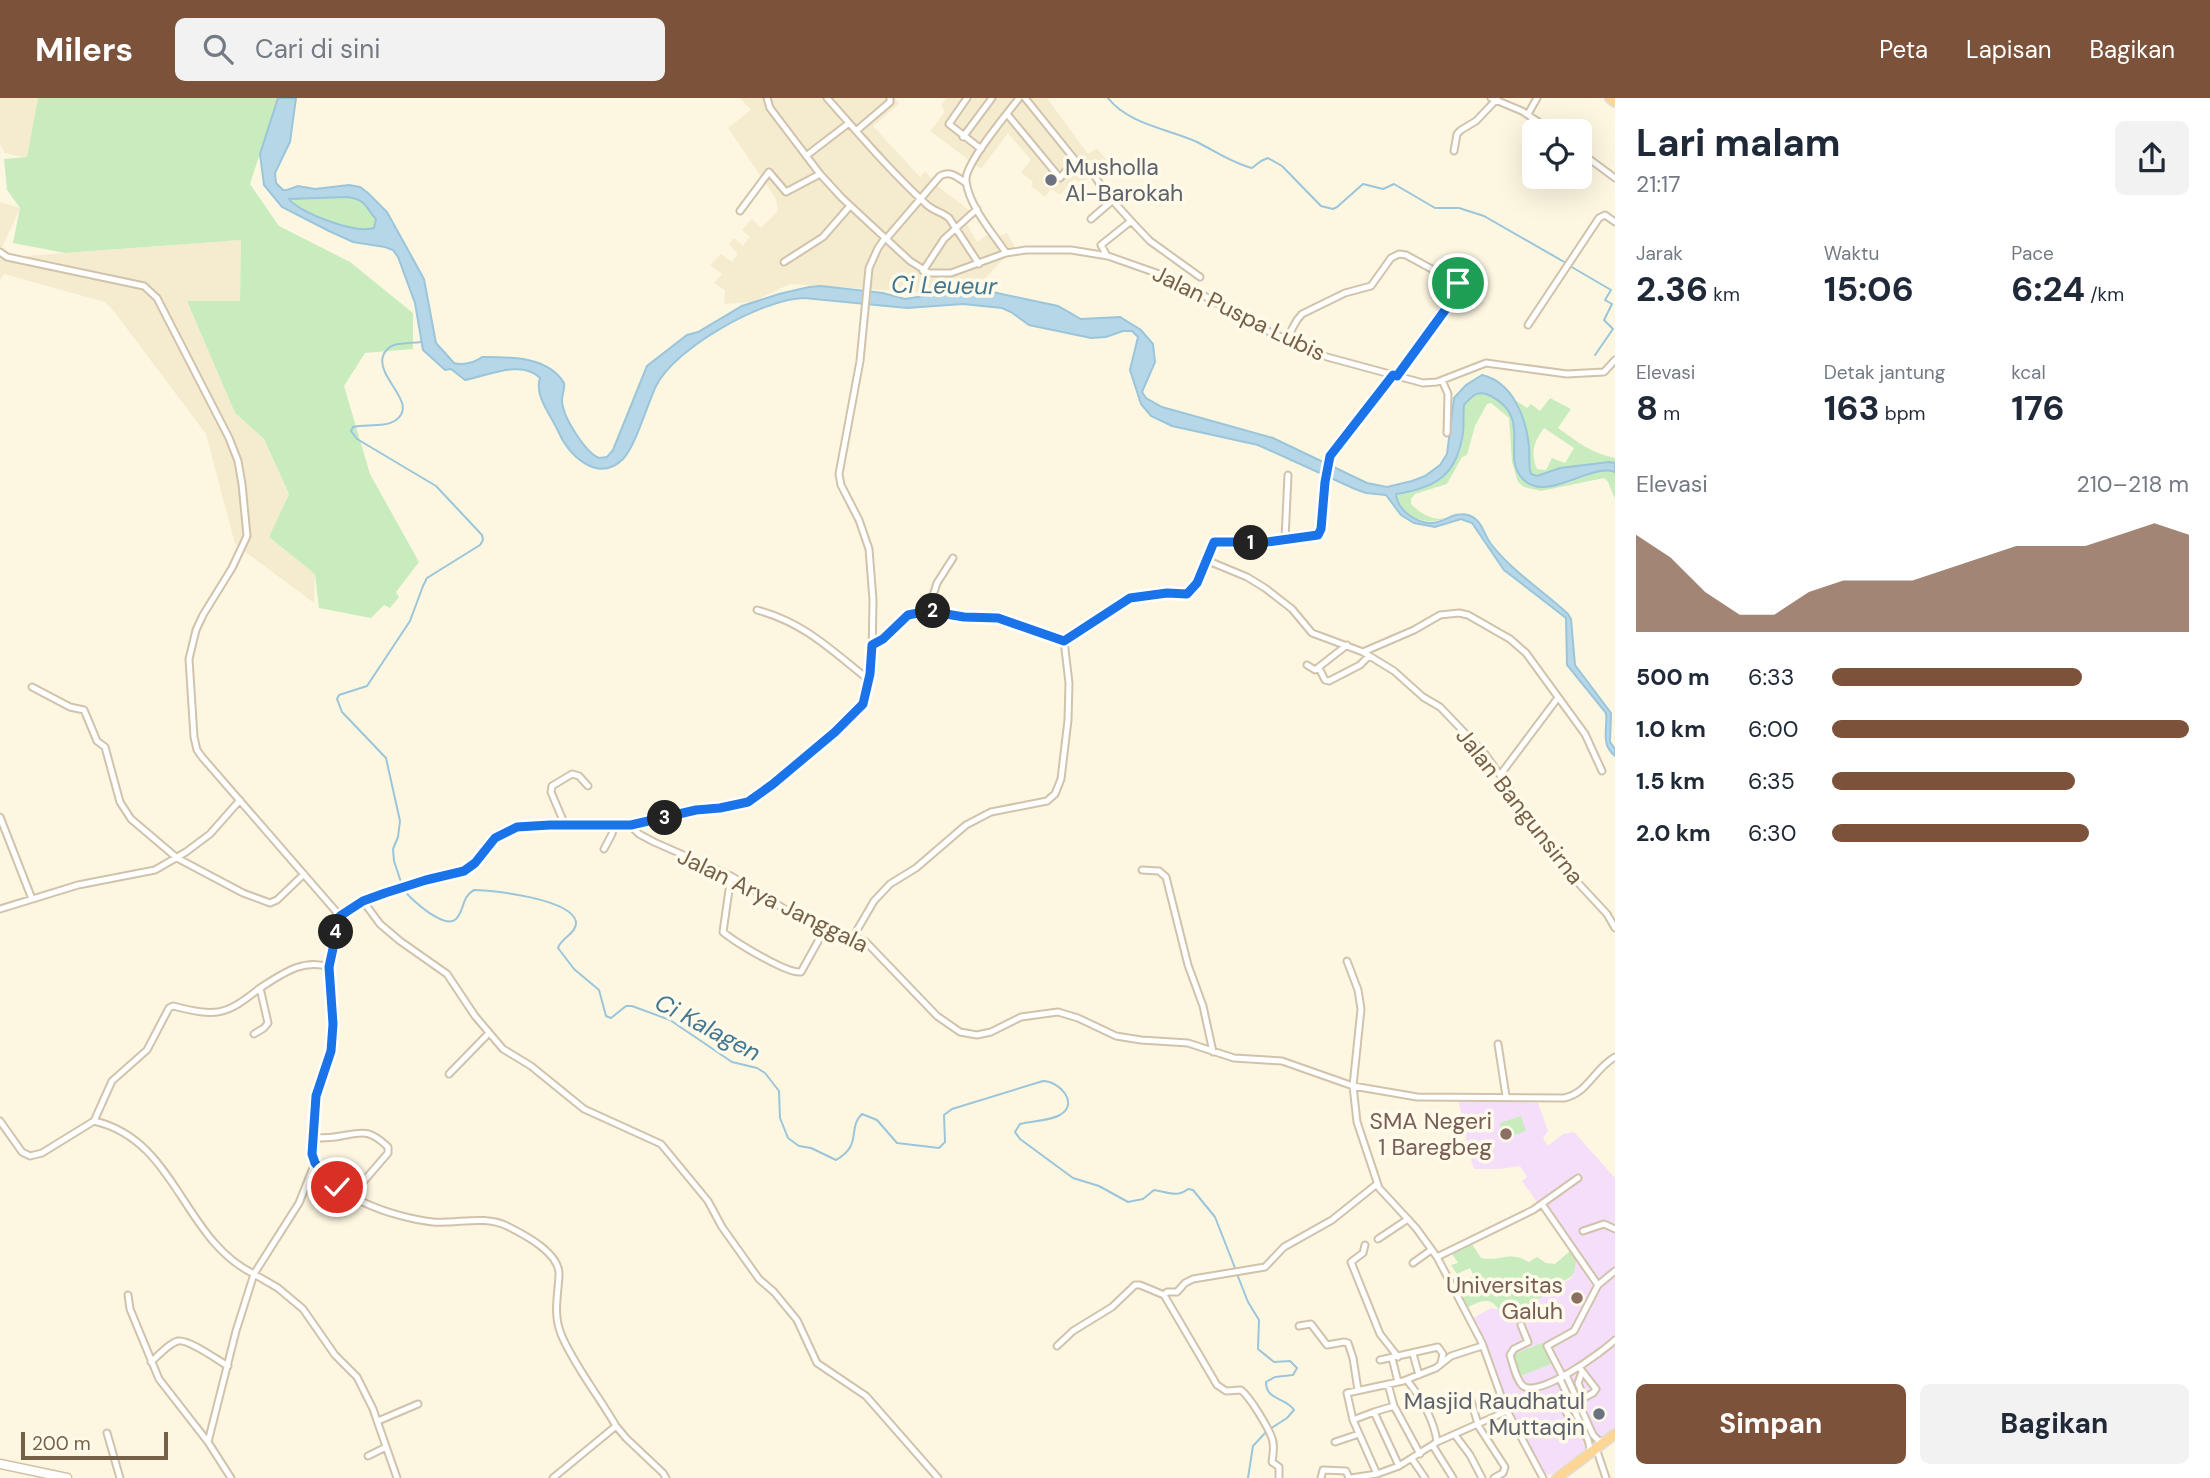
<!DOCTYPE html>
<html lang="id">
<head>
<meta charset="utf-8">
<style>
	:root { --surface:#fff; --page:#f2f2f3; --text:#1f2937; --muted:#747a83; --accent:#7d523b }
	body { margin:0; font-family:"DM Sans",sans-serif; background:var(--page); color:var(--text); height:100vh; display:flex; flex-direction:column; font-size:26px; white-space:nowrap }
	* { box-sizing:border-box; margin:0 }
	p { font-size:23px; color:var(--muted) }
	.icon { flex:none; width:38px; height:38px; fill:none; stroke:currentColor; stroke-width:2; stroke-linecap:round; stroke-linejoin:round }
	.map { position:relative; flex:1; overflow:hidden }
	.drawer { display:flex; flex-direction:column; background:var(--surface); width:595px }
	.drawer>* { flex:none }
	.tools { position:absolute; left:1522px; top:21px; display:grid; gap:14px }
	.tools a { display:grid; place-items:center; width:70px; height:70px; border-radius:10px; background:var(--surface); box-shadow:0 7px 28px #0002; font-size:35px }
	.scale { position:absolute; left:21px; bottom:18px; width:147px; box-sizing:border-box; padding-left:7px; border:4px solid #766047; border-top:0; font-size:19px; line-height:24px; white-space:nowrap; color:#766047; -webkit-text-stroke:5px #fffae9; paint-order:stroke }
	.pin { position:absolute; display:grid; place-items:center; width:60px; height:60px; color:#fff; margin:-30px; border:4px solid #fff; border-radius:50%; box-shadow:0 2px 7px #0007 }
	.km { position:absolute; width:35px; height:35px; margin:-18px; border-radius:50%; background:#222; color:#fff; font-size:19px; line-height:35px; text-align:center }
	.round { display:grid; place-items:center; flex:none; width:74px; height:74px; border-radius:10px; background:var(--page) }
	.head { display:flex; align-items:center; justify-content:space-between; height:119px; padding:0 21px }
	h1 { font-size:38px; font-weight:700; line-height:52px }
	.stats { display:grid; grid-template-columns:repeat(3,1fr); gap:10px; height:119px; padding:7px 21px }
	.stats div { display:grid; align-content:center }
	.stats b { font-size:35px; font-weight:700 }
	.stats small { font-size:19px; font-weight:400 }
	.stats p { font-size:19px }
	.chart { height:196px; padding:14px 21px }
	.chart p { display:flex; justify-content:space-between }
	.chart svg { width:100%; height:126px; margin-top:7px; fill:var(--accent); opacity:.7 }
	.button { display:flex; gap:14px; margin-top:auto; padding:14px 21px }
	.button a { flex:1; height:80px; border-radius:10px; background:var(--accent); color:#fff; font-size:28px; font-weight:700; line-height:80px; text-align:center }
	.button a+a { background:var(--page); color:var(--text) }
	ul { padding:0 21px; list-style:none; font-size:23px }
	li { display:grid; grid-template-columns:112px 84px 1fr; align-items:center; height:52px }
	li i { height:18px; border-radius:9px; background:var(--accent) }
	header { display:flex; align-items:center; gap:42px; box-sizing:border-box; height:98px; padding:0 35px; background:var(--accent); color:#fff }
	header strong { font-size:33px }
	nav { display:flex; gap:38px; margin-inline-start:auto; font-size:24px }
	.search { width:490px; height:63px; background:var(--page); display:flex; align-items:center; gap:18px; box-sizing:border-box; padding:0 24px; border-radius:10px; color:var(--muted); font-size:26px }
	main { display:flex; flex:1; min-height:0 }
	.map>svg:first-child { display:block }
	.residential { fill:#f5ebcf }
	.education { fill:#f4defa }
	.green { fill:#c9ecbf; fill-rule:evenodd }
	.water { fill:#b5d7e8; stroke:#9bc5da; stroke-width:2; fill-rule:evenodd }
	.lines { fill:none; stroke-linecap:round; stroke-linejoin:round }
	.stream { stroke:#9bc5da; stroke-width:2 }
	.minor-casing { stroke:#d1c3ab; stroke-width:9 }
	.secondary-casing { stroke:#d2c1a5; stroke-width:11 }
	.trunk-casing { stroke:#e1dcd7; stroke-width:12 }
	.minor { stroke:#fff; stroke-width:5 }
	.secondary { stroke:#fff; stroke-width:8 }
	.trunk { stroke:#fdd696; stroke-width:9 }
	.route-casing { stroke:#fff; stroke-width:14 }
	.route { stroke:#1a73e8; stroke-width:9 }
	.worship-dot { fill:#6b7280; stroke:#fffae9; stroke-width:2.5 }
	.education-dot { fill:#8d6e63; stroke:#fffae9; stroke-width:2.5 }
	.labels { text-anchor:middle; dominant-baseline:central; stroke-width:7; stroke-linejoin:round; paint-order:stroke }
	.worship-label { font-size:23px; fill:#5b616d; stroke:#fffae9; text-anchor:start }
	.street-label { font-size:23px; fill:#766047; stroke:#fffae9 }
	.education-label { font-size:23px; fill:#785e54; stroke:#fffae9; text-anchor:end }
	.water-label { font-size:24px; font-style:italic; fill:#427793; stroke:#fffae9 }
</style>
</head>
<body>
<header>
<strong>Milers</strong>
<div class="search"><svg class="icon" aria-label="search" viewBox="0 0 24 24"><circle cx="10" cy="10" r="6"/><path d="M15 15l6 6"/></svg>Cari di sini</div>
<nav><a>Peta</a><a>Lapisan</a><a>Bagikan</a></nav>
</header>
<main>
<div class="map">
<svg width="1615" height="1380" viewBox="0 0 1615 1380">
	<rect width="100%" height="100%" fill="#fdf7e1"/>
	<path class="residential" d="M0 0H38L27 60 5 55 0 46Z
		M740 0H895L899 6 873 28 920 79 925 73 940 90 974 116 965 123 977 144 994 132 998 138 1007 135 1015 149 972 194 929 195 790 186 751 204 724 206 725 192 714 185 722 176 710 167 721 156 732 164 738 156 729 146 734 140 743 148 750 139 742 132 752 121 761 130 778 113 776 101 728 30 751 12Z
		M946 0H1047L1088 56 1097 50 1108 64 1080 86 1074 81 1060 97 1051 91 1045 99 1031 88 1033 84 1021 74 1031 62 1008 35 981 71 930 33 945 14 941 7Z
		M0 104 20 110 0 154Z
		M241 142 240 203H187L235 315 264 341 289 396 269 439 315 476 314 505 235 446 206 336 116 216 105 204 4 176 0 182V160Z"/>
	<path class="education" d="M1458 1000 1538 1005 1548 1033 1543 1040 1548 1048 1563 1036 1574 1034 1615 1080V1330L1550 1377 1546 1376 1522 1338 1507 1307 1494 1264 1473 1220 1491 1210 1514 1215 1555 1191 1558 1186 1565 1184 1571 1180 1576 1167 1571 1152 1522 1083 1527 1079 1520 1068 1500 1071H1474L1470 1059Z"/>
	<path class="green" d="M38 0H278L250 86 279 128 350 164 413 215V251L365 255 344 288 370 376 419 464 396 494 399 499 390 510 384 507 371 520 319 510 315 476 269 439 289 396 264 341 235 315 187 203H240L241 142 65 155 13 145 20 110 7 92 4 61 27 59Z
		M347 99C367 102 364 108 376 121L374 130C355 136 300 115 288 100Z
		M1480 295C1519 304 1515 336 1516 368L1539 388 1565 386 1602 372H1613L1615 374V401L1608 384 1604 380 1541 393 1524 389 1518 384 1512 364 1509 320 1491 305 1487 306 1475 328 1467 357 1462 359 1447 386 1415 396 1411 401V406C1420 415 1432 423 1445 420 1426 429 1399 418 1395 396 1436 390 1462 374 1464 330 1464 322 1463 315 1464 307L1474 296Z
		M1550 300 1571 311 1558 330C1576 343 1593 356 1615 360V365L1585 366 1537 378 1531 376 1527 335 1513 301 1527 310 1531 306 1540 313ZM1544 330 1574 350 1565 365 1552 360 1546 372 1537 371C1530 354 1534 344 1544 330Z
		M1521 1018 1526 1033 1502 1041 1500 1025Z
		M1472 1146 1481 1160C1502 1164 1508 1152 1529 1164L1537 1159 1546 1165 1555 1166 1571 1152 1576 1159C1576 1185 1566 1177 1555 1191L1514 1215 1499 1212C1490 1198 1481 1203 1468 1209L1456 1186 1474 1178 1470 1170 1457 1176 1451 1167 1458 1165 1452 1156Z
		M1542 1245 1551 1266 1520 1278 1512 1257Z"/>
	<path class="water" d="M278 0H296L290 44 275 75 276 85 283 92H287L298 88 315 91 349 87 360 89 368 95 387 114 424 181 436 245 454 265C462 268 476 264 482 259 509 259 548 258 564 285 565 292 562 296 562 302 562 318 585 354 599 360L607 359 613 352 647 268 687 237 698 234 742 208 779 196 809 189 821 188 883 195 905 201 949 194 983 192 1058 208 1081 221 1120 219 1141 232 1153 246 1155 264 1142 294 1146 300 1162 309 1273 340 1367 385 1387 389 1412 383 1425 378 1440 367 1447 356 1454 300 1466 287 1482 277C1513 284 1526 320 1529 348 1530 357 1528 367 1531 376L1537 378 1560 370 1609 364 1615 365V374C1592 364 1545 407 1522 380 1501 357 1533 320 1491 298 1478 291 1472 298 1464 307 1463 317 1464 326 1463 335 1457 377 1436 390 1396 396 1397 412 1416 425 1431 425 1444 425 1454 413 1468 417 1483 422 1483 436 1491 446 1513 474 1542 492 1568 516L1571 521 1575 567 1611 615 1610 644 1615 651V658C1600 646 1608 631 1606 615L1567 567 1566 520 1504 472 1472 425 1461 421 1435 429 1414 425 1401 417 1386 397 1366 395 1355 391 1258 347 1172 328 1151 318 1141 306 1130 272 1138 239 1132 233H1123L1106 239 1091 240 1029 227 1011 214 1002 210 963 206 907 210 804 200C762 201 675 250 656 288 647 307 636 347 623 361 598 386 568 357 558 333 551 317 534 298 540 280 522 261 487 278 465 282L451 271 445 272 423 252 415 205 398 159 393 152 385 149 353 144 329 133 282 109 264 87 260 56ZM347 99C367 102 364 108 376 121L374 130C355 136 300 115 289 101Z"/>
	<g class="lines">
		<path class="stream" d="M1108 0C1128 26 1168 31 1197 44 1215 53 1232 65 1252 70L1261 63 1268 60 1282 68 1321 108 1333 111 1337 109 1363 86 1383 91 1394 86 1435 110H1459L1484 118 1566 165
			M1570 168 1611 192 1605 202 1612 206 1604 222 1613 231 1595 257
			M402 787 394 763 393 751 398 739 400 723 386 660 342 614 337 601 339 597 367 588 410 523 423 488 427 480 480 447 483 442 482 437 436 388 357 341 351 333 353 329C365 326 385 330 396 322 419 305 376 280 383 258 385 253 388 249 394 247 402 245 413 245 421 244
			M404 792C411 802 445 832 456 821 465 812 461 799 474 792 493 792 572 801 576 824 577 835 561 840 558 850L574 871 599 892 606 918 611 920 626 908H632L670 922 732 964 757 970 765 975 779 993 780 1020 788 1040 799 1048 811 1050 836 1062C863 1047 847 1030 862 1016L877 1022 897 1045 939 1050 945 1044 944 1017 952 1011 1043 983C1059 983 1080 1005 1060 1017 1049 1023 1032 1023 1020 1026L1015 1034 1020 1041 1073 1080 1099 1088 1128 1104 1143 1101 1154 1092C1167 1094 1177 1100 1188 1091L1193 1092 1215 1119 1235 1170
			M1237 1176 1248 1204 1259 1222 1258 1251 1274 1264 1290 1263 1297 1270 1293 1277 1275 1279 1266 1284C1266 1303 1286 1299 1294 1312L1287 1320 1270 1331
			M1248 1380 1253 1348 1266 1334"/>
		<g class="minor-casing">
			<path id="minor" d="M767 0 770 10 820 76 842 100 910 163 929 175H951L1006 155 1026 152H1071L1108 158 1176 182 1263 231 1327 259 1423 285 1437 284 1486 265 1567 276 1604 274 1615 262
				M827 0C859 36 890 73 926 106 933 113 942 114 949 120L979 166
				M967 0 949 26 981 51
				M1025 0 1075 62
				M1491 0 1522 13 1552 33
				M1007 16 1060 80 1075 62
				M1528 16 1537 0
				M856 33 890 4V0
				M963 39 992 0
				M1454 53 1457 36 1461 32 1476 23 1497 1
				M1580 54 1615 80
				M806 58 849 25
				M1075 62 1087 66 1105 94 1131 123 1101 147 1107 158
				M740 113 769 74 786 94 820 76
				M1091 121 1113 102
				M1131 123 1150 143 1200 179
				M886 141 940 78C950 72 957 79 966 85
				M0 154 7 159 144 188 157 200 229 340 238 363 242 386 247 438 232 470 203 517 196 532 189 561 194 639 197 652 202 659 340 818
				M1006 155C992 134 969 108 966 83 964 66 1008 15 1019 0
				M784 164 823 139 850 108
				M923 173 944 141 977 111
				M1528 227 1599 120 1605 117 1615 124
				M1287 240 1297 222 1302 216 1345 195 1371 188 1391 160 1399 156 1406 157 1461 187 1397 278
				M1442 282 1448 296 1447 335
				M1285 441 1288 377
				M1206 462 1247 479 1265 490 1292 511 1312 535 1363 554 1394 573 1423 599 1440 609 1485 656 1517 701 1555 760 1607 816 1615 830
				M757 512C805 525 831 552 869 582
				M928 513 937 485 953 460
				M872 547 881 542 908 517 928 513 964 519 998 520 1064 543 1130 500 1167 495 1187 496 1200 480 1214 444H1267L1318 437 1321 431 1325 384 1330 358 1393 277
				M1363 554 1414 532 1440 517 1459 515 1468 517 1510 541 1526 555 1585 636 1602 673
				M1307 567 1315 572 1347 547
				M1319 570 1325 582 1329 583 1360 567 1369 558
				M32 589 70 609 84 612 97 643 105 649 120 704 131 721 177 760 243 795 270 805 277 802 304 776
				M1500 677 1557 601
				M0 719 32 801
				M565 727 551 694 552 688 572 676 579 678 588 688
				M630 727 639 736 654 744 731 778 788 813 866 844 937 918 960 934 977 937 991 934 1021 919 1058 914 1078 920 1116 938 1141 942 1188 945 1234 960 1282 963 1353 988 1357 1024 1379 1090 1416 1130 1437 1159 1482 1245 1505 1309 1543 1380
				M604 751 612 736 614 727
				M1142 772 1159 773 1166 779 1188 867 1203 908 1213 954
				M731 778 723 834C735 844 787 876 801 874L826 829
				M363 803 380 826 400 843 447 876 475 918 503 951 531 968 584 1011 661 1046 708 1103 722 1129 759 1181 774 1194 797 1222 817 1265 866 1298 938 1380
				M0 811 78 787 155 772 186 754 210 736 240 702
				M853 839 874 803 890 786 916 770 966 727 991 714 1047 703 1055 696 1061 681 1068 622 1069 585 1064 543
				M1347 863 1358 892 1361 911 1353 988 1417 999 1564 1000C1588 995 1594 971 1615 959
				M254 936 264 930 268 925 260 890C282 876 303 860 329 869
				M1498 946 1506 998
				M449 976 488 936
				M0 1023 22 1054 30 1058 42 1055 94 1023C177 1042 182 1141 254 1176L299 1105 315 1065
				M94 1023 112 983 147 952 169 910 173 908C217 919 225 918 260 890
				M313 1040C322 1040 332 1040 341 1038 364 1034 369 1031 388 1049V1055L351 1098
				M1542 1106 1598 1187 1574 1233 1547 1248 1563 1279
				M1583 1133 1604 1126 1615 1131
				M1378 1141 1408 1121
				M1365 1147 1363 1155 1351 1164 1380 1236 1398 1259
				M1437 1159 1533 1112 1578 1080
				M1413 1165 1431 1152
				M1598 1187 1615 1173
				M128 1197 130 1211 159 1281 208 1344 231 1380
				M1164 1197 1167 1194H1177L1185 1185 1193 1181 1265 1169 1284 1149 1332 1122 1377 1086
				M1521 1227 1528 1244 1514 1251 1510 1257C1513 1266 1516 1282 1523 1288 1540 1300 1602 1254 1615 1242
				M1299 1228 1311 1226 1327 1247 1344 1244 1348 1245 1353 1260 1358 1292
				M1057 1248 1073 1233 1112 1209 1135 1187H1140L1164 1197 1217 1287 1226 1293 1241 1292C1250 1299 1268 1329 1272 1340 1275 1348 1273 1356 1272 1364L1279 1369V1380
				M1413 1256 1419 1277
				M1392 1260 1398 1284
				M1380 1262 1438 1249 1443 1256 1441 1265
				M151 1264C158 1258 169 1245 178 1243 189 1241 217 1262 228 1268
				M1582 1274 1578 1285 1584 1300
				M1566 1277 1593 1337 1599 1343H1605
				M1560 1281 1588 1342 1591 1354
				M1407 1282C1421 1300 1434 1321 1437 1344
				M1388 1286 1394 1308 1420 1356
				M1471 1303 1478 1326
				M1578 1303 1593 1295 1596 1291 1579 1269
				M1394 1308 1374 1314 1399 1368
				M1566 1314 1579 1332 1585 1335
				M1353 1322 1374 1314
				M378 1323 418 1306
				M1477 1326 1505 1369 1503 1375 1494 1380
				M107 1335 120 1380
				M1455 1337 1470 1357 1482 1380
				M208 1344 236 1233 254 1176 278 1190 303 1211 335 1257 357 1279 373 1311 397 1380
				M1335 1344 1359 1336
				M1433 1348 1453 1380
				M1596 1350 1606 1380
				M368 1358 386 1349
				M1412 1361 1425 1380
				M1377 1376 1353 1322 1347 1295 1403 1283 1436 1270 1451 1258 1482 1248
				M553 1380 616 1328
				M666 1380 663 1375 626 1340 616 1328C600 1300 572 1264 561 1236 553 1216 558 1198 559 1177 560 1155 525 1137 507 1128 484 1117 458 1126 433 1124 395 1120 323 1097 312 1056L316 998 331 952 333 927 329 869 340 818 363 803 385 795 426 782 464 773 475 765 495 740 518 729 550 727H630L696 712 720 710 748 704 773 686 844 627 866 601 872 560 873 502 869 451 859 422 841 387 839 376 860 263 869 170 878 150 885 140
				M1321 1380 1323 1372 1346 1373 1349 1380
				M1351 1380 1377 1376 1399 1368 1437 1344 1507 1313"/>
		</g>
		<g class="secondary-casing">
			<path id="secondary" d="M0 1366 67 1380"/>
		</g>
		<g class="trunk-casing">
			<path id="trunk" d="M1610 0 1615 4
				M1557 1380 1615 1336"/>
		</g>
		<use href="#minor" class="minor"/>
		<use href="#secondary" class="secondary"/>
		<use href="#trunk" class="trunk"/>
	</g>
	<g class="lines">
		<g class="route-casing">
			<path id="route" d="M337 1089 315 1065 312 1056 316 998 331 953 333 926 329 869 340 818 363 803 385 795 426 782 464 773 475 765 495 740 517 729 550 727H631L696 712 720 710 748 704 773 686 835 634 863 606 870 576 872 547 883 541 908 517 928 513 964 519 998 520 1064 543 1130 500 1167 495 1187 496 1197 485 1214 444H1267L1318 437 1321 431 1325 384 1330 358 1393 277 1397 278 1459 193 1461 187 1458 185"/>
		</g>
		<use href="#route" class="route"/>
	</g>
	<g class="worship-dot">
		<circle cx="1051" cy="82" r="7"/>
		<circle cx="1599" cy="1316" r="7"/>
	</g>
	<g class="education-dot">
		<circle cx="1506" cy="1036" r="7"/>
		<circle cx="1577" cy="1200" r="7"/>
	</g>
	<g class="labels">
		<g class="worship-label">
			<text x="1065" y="69">Musholla<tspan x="1065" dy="26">Al-Barokah</tspan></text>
			<text x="1585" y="1303" text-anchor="end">Masjid Raudhatul<tspan x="1585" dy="26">Muttaqin</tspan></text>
		</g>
		<g class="street-label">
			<text transform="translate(1239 215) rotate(26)">Jalan Puspa Lubis</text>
			<text transform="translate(1520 708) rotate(52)">Jalan Bangunsirna</text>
			<text transform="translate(773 802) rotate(26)">Jalan Arya Janggala</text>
		</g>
		<g class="education-label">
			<text x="1492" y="1023">SMA Negeri<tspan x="1492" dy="26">1 Baregbeg</tspan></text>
			<text x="1563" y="1187">Universitas<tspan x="1563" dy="26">Galuh</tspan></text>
		</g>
		<g class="water-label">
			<text transform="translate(944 187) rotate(1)">Ci Leueur</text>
			<text transform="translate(708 929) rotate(28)">Ci Kalagen</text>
		</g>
	</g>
</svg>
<div class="tools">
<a><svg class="icon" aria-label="locate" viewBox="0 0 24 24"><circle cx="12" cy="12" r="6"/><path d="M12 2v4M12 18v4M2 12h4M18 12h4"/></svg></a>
</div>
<div class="scale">200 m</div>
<div class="pin" style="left:1458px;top:185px;background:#1e9e55"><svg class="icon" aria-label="arrive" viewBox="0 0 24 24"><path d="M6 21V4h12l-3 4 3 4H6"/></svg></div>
<div class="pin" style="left:337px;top:1089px;background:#d93025"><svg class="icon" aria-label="check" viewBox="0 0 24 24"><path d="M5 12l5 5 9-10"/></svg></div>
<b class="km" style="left:1251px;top:445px">1</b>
<b class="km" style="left:933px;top:513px">2</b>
<b class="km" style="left:665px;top:720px">3</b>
<b class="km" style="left:336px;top:834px">4</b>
</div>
<section class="drawer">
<div class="head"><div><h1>Lari malam</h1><p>21:17</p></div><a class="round"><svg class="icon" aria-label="share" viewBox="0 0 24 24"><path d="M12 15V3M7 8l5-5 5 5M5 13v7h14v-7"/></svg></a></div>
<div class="stats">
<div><p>Jarak</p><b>2.36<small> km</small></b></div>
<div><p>Waktu</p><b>15:06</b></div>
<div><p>Pace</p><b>6:24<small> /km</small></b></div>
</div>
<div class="stats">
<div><p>Elevasi</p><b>8<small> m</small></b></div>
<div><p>Detak jantung</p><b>163<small> bpm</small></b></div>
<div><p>kcal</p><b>176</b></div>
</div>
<div class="chart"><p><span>Elevasi</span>210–218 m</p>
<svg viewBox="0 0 160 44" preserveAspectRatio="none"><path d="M0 44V10L10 18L20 30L30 38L40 38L50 30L60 26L70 26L80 26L90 22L100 18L110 14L120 14L130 14L140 10L150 6L160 10V44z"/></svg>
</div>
<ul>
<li><b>500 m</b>6:33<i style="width:70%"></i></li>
<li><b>1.0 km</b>6:00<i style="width:100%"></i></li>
<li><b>1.5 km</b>6:35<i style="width:68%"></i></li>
<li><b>2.0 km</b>6:30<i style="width:72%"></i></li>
</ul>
<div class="button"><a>Simpan</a><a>Bagikan</a></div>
</section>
</main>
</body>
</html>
